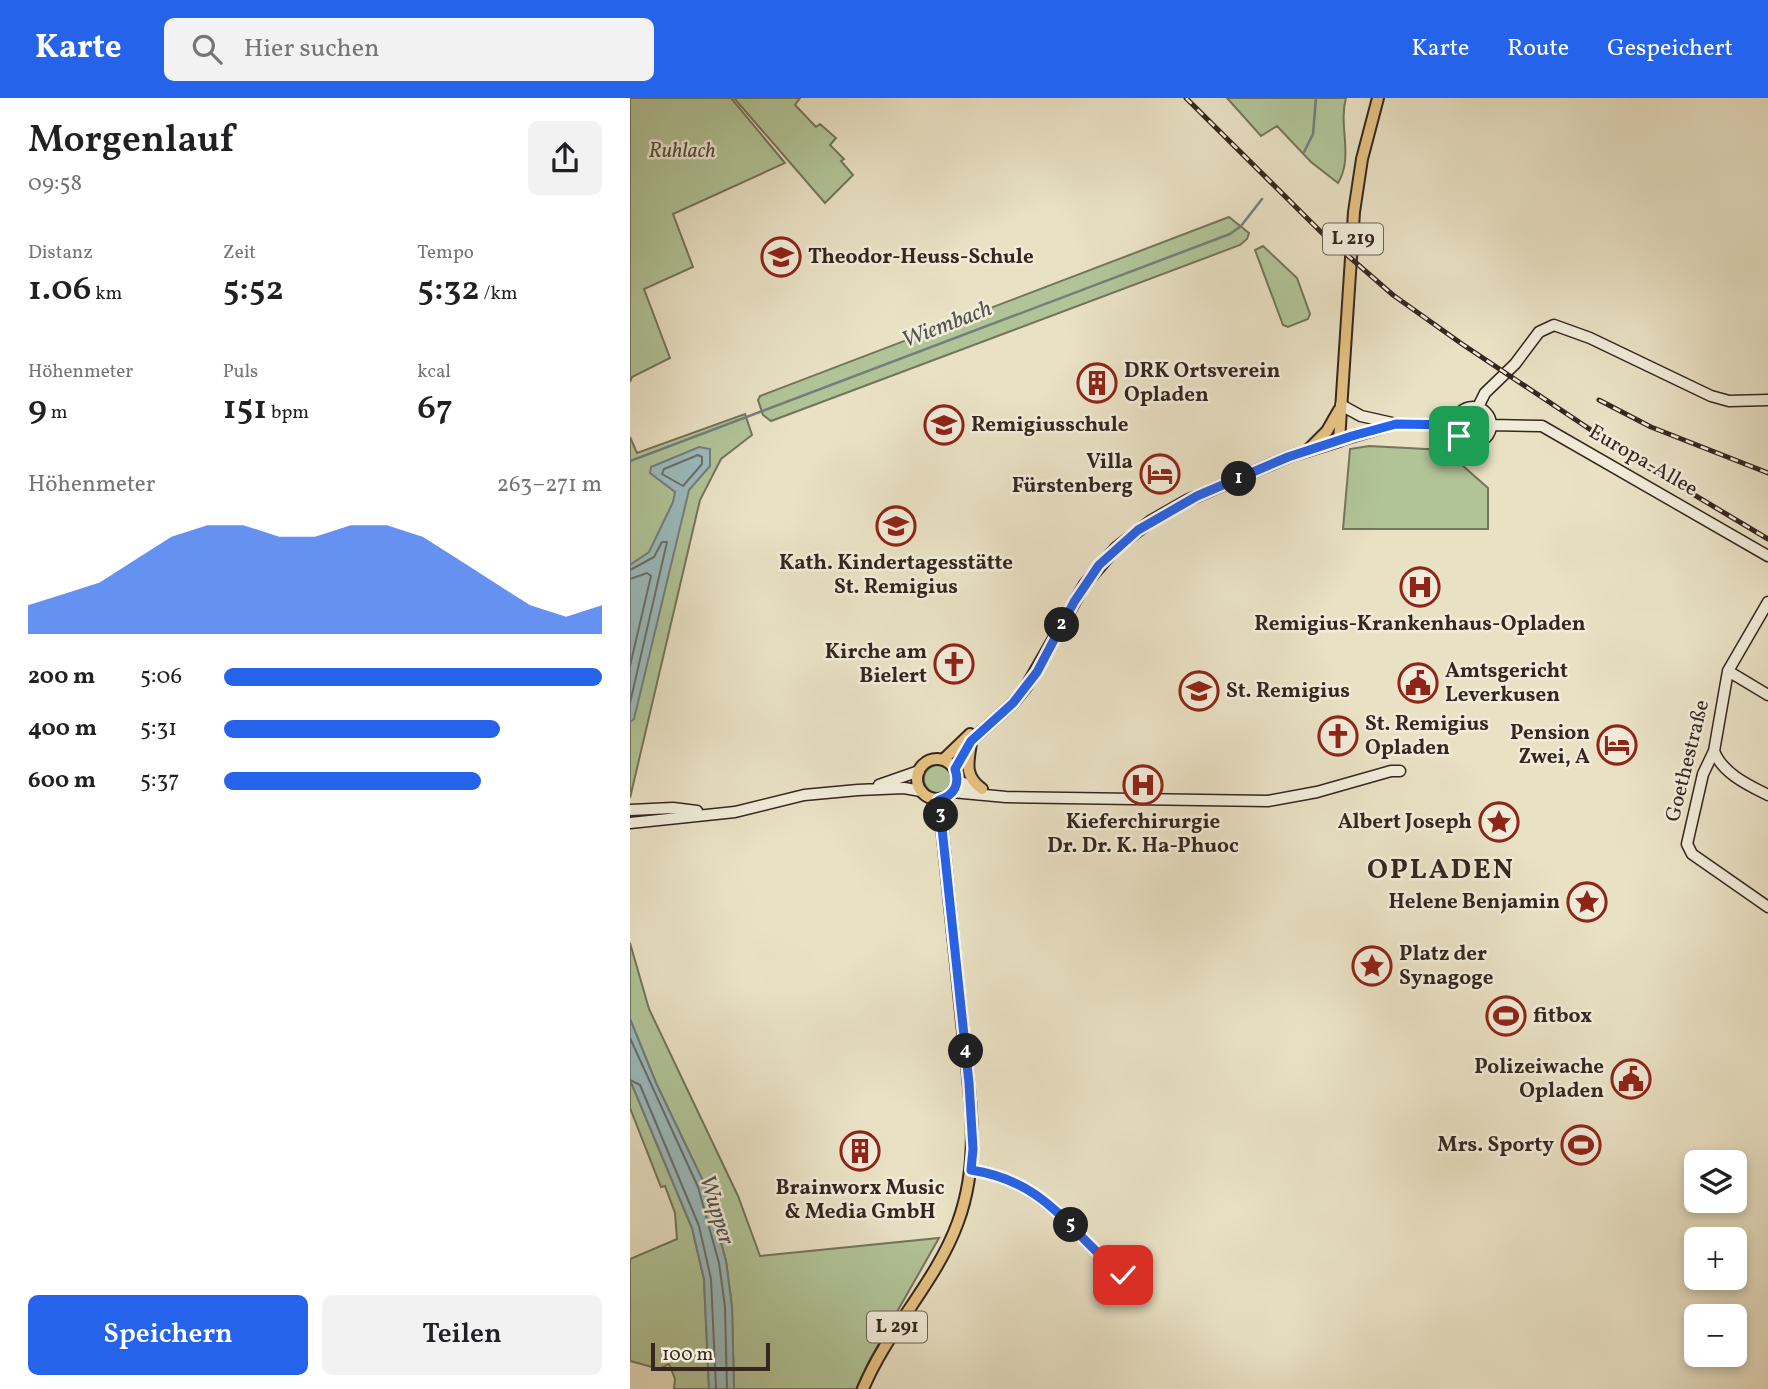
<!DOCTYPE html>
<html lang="de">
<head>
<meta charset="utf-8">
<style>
	:root { --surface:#fff; --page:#f2f2f2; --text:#202124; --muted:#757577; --accent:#2563eb }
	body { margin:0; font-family:Vollkorn,serif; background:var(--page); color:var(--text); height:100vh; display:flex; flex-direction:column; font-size:26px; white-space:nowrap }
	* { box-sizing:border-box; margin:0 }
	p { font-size:23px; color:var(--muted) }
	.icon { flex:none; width:38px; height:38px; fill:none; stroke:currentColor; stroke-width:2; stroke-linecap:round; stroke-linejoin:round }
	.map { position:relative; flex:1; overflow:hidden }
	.sheet { display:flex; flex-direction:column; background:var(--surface); width:630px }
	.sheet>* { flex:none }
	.controls { position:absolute; left:1054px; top:1052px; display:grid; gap:14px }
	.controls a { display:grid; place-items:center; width:63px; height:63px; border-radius:10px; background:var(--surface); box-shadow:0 4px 10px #0003; font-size:35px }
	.scale { position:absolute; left:21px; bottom:18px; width:119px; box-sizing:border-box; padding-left:7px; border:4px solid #352620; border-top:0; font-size:19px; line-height:24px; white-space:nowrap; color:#352620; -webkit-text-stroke:5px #f1ecd9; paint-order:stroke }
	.pin { position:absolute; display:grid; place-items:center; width:60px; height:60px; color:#fff; margin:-30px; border-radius:14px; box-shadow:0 4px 10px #0006 }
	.km { position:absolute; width:35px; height:35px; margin:-18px; border-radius:50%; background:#222; color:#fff; font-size:19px; line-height:35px; text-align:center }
	.round { display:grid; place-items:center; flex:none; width:74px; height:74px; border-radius:10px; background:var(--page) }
	.summary { display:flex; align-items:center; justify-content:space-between; height:119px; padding:0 28px }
	h1 { font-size:38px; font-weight:600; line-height:52px }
	.figures { display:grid; grid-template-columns:repeat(3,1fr); gap:10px; height:119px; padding:7px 28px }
	.figures div { display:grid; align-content:center }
	.figures b { font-size:35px; font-weight:600 }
	.figures small { font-size:19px; font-weight:400 }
	.figures p { font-size:19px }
	.chart { height:196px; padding:14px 28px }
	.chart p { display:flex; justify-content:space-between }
	.chart svg { width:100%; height:126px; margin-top:7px; fill:var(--accent); opacity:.7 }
	.action { display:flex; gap:14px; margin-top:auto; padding:14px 28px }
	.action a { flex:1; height:80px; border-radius:10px; background:var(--accent); color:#fff; font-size:28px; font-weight:600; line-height:80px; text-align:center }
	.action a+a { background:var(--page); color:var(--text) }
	ul { padding:0 28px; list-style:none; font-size:23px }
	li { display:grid; grid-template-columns:112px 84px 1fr; align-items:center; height:52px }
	li i { height:18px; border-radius:9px; background:var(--accent) }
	header { display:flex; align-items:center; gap:42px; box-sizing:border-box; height:98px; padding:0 35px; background:var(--accent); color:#fff }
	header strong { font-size:33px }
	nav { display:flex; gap:38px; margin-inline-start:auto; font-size:24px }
	.search { width:490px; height:63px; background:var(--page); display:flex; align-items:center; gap:18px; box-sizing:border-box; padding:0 24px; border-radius:10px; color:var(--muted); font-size:26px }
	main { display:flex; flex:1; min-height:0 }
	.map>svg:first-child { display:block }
	.green { fill:#b1c498; stroke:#73755c; stroke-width:2 }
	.water { fill:#9bbbbd; stroke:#727f7e; stroke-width:2 }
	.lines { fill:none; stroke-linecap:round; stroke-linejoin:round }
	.shore { stroke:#68706e; stroke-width:2 }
	.stream { stroke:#727f7e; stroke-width:2.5 }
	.secondary-casing { stroke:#352620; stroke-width:13 }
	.primary-casing { stroke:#352620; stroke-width:14 }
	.secondary { stroke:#f1ecd9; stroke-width:10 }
	.primary { stroke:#e4c082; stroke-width:10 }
	.rail-casing { stroke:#352620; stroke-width:5 }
	.rail { stroke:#f1ecd9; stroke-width:2.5; stroke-dasharray:8; stroke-linecap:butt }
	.route-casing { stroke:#fff; stroke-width:14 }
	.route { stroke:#2563eb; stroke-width:9 }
	.labels { text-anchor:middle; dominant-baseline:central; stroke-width:5; stroke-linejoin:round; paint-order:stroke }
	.shield { fill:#f1ecd9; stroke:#6d6158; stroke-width:2 }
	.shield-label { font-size:19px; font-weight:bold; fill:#352620 }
	.park-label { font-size:21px; font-style:italic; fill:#544e3e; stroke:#f1ecd9 }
	.poi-label { font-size:21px; font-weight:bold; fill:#352620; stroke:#f1ecd9; text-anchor:start }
	.street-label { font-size:21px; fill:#352620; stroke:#f1ecd9 }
	.water-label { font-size:23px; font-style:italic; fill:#54534f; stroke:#f1ecd9 }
	.district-label { font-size:28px; font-weight:bold; letter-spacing:2px; fill:#352620; stroke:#f1ecd9 }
</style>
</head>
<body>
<header>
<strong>Karte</strong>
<div class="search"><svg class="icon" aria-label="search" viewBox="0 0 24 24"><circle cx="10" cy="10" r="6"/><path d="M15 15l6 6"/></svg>Hier suchen</div>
<nav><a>Karte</a><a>Route</a><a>Gespeichert</a></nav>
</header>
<main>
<section class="sheet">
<div class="summary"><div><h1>Morgenlauf</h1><p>09:58</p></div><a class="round"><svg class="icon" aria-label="share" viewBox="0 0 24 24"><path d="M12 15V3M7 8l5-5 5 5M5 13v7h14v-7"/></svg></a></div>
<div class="figures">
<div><p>Distanz</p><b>1.06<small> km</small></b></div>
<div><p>Zeit</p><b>5:52</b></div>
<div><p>Tempo</p><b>5:32<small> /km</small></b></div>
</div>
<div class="figures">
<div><p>Höhenmeter</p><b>9<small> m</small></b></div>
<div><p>Puls</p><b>151<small> bpm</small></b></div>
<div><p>kcal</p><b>67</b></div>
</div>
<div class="chart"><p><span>Höhenmeter</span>263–271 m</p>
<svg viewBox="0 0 160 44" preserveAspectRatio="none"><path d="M0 44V34L10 30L20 26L30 18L40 10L50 6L60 6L70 10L80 10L90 6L100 6L110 10L120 18L130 26L140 34L150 38L160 34V44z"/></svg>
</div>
<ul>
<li><b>200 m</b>5:06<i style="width:100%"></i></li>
<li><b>400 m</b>5:31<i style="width:73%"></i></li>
<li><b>600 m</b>5:37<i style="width:68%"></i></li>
</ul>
<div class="action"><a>Speichern</a><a>Teilen</a></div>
</section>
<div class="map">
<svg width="1138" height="1291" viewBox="0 0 1138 1291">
	<rect width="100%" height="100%" fill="#e9e1c4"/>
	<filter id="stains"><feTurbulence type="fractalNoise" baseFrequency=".00286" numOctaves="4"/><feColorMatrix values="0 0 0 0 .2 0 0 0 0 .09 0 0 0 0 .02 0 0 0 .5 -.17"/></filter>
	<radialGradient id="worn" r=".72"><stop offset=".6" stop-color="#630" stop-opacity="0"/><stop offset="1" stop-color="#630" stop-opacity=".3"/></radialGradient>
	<path class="green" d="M0 0H101L155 65 43 116 63 169 14 191 40 260 2 279 0 284Z
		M104 0H170L165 7 186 29 190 26 206 40 200 47 214 61 211 63 223 77 195 105Z
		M597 0H716C708 27 724 59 708 85L681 64 647 28 631 38Z
		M599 119 619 135 617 141 610 147 141 323 133 317 128 302 130 298Z
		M633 148 667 180 680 216 678 221 658 229 653 227 625 152Z
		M830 327a13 13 0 1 1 26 0a13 13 0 1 1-26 0Z
		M115 316 122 337 91 361 70 402 0 700V339L7 355Z
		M739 348 815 352 858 390V431H713L720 351Z
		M294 681a14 14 0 1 1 28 0a14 14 0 1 1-28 0Z
		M0 845 19 911 108 1098 130 1158 309 1140 239 1263 226 1291H104L102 1209 96 1163 75 1087 26 985 0 921Z
		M0 982 62 1130 74 1181 79 1291H44L45 1281 39 1266 29 1271 0 1263V1161L47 1141 45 1115 35 1088 31 1089 0 1010Z"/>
	<path class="water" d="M69 349 80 351V368L59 392 4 621 0 624V467L19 454 43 404 45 394 20 375 21 369Z
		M0 921 26 985 75 1087 96 1163 102 1209 104 1291H79L74 1181 62 1130 0 982Z"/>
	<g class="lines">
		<path class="shore" d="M68 357 72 359V366L53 388 32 376 34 371Z
			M0 472 24 459 32 444H37L0 605
			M0 481 17 475 21 478 0 568
			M0 940 68 1089 89 1165 95 1209 97 1291
			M0 982 10 987 69 1128 81 1181 86 1291"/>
		<path class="stream" d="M674 54 683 36 686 0
			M0 363 600 136 611 128 632 101"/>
		<g class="secondary-casing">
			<path id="secondary" d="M711 307 731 318 762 325
				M825 327a18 18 0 1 1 36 0a18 18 0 1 1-36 0Z
				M848 309 855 295 885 266 909 234 924 227 960 240 1081 298 1099 303 1138 302
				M861 327 912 328 1138 458
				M709 343 766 326 825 327
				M1138 504 1098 573 1084 653 1073 676 1057 746 1062 756 1138 809
				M1098 573 1138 597
				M1084 653C1092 675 1118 687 1138 697
				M327 683 352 691
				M249 687 289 673
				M322 694 376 699 638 703 687 694 761 673H770
				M0 712 43 710 67 713
				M0 725 105 714 174 697 228 692 274 690 291 693
				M341 1072C418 1084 437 1133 493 1177"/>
		</g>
		<g class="primary-casing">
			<path id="primary" d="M678 352 697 333 709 312
				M341 645C338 665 334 678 352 691
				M287 681a20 20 0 1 1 40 0a20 20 0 1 1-40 0Z
				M314 661 340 636
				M325 671 341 643 383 605 396 589 455 486 486 450 521 423 556 403 658 359 709 343 724 114 732 61 748 0
				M233 1291C257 1232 306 1185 328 1124 352 1059 339 992 332 924 325 850 317 776 309 702"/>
		</g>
		<use href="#secondary" class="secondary"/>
		<use href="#primary" class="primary"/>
		<g class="rail-casing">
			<path id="rail" d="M556 0 693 136 763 197 832 246 1006 362 1138 441
				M969 302 1021 329 1138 375"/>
		</g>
		<use href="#rail" class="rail"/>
	</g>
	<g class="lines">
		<g class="route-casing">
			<path id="route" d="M493 1177C437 1133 419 1084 341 1072L343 1051 339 985 309 702C325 697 330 686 325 671L341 643 383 605 407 574 444 504 469 467 508 432 567 398 658 359 722 338 766 326 825 327 829 338"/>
		</g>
		<use href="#route" class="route"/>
	</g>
	<defs>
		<g id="school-ring" transform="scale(2.0125)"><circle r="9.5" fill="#f1ecd9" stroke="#8f2418" stroke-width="1.5"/><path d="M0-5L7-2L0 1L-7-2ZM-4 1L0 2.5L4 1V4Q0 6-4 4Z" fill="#8f2418"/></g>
		<g id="building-ring" transform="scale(2.0125)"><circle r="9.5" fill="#f1ecd9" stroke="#8f2418" stroke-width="1.5"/><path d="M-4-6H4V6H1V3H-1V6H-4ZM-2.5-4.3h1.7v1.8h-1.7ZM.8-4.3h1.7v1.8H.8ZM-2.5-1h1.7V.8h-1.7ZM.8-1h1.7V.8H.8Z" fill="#8f2418"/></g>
		<g id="hotel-ring" transform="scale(2.0125)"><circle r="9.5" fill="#f1ecd9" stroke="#8f2418" stroke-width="1.5"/><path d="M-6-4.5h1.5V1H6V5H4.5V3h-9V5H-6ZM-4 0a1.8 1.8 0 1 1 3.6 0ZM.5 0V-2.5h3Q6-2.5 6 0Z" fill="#8f2418"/></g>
		<g id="hospital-ring" transform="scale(2.0125)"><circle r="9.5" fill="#f1ecd9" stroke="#8f2418" stroke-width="1.5"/><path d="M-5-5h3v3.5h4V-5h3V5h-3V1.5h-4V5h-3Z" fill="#8f2418"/></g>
		<g id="church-ring" transform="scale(2.0125)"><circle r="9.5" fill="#f1ecd9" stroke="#8f2418" stroke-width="1.5"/><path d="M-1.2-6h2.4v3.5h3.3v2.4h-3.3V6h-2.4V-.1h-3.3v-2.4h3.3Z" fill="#8f2418"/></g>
		<g id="civic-ring" transform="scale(2.0125)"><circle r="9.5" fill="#f1ecd9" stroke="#8f2418" stroke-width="1.5"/><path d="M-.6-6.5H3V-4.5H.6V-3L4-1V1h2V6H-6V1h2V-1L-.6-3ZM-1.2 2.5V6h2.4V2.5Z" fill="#8f2418"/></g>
		<g id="sight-ring" transform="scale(2.0125)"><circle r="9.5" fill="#f1ecd9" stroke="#8f2418" stroke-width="1.5"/><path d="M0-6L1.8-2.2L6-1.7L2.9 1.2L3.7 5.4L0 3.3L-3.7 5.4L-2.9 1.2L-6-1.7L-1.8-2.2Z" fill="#8f2418"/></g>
		<g id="stadium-ring" transform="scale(2.0125)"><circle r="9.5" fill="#f1ecd9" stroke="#8f2418" stroke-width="1.5"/><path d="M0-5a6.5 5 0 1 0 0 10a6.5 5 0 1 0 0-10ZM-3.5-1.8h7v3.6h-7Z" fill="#8f2418"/></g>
	</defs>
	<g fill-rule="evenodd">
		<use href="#school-ring" x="151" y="159"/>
		<use href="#building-ring" x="467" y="285"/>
		<use href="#school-ring" x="314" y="327"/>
		<use href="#hotel-ring" x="530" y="376"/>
		<use href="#school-ring" x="266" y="428"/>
		<use href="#hospital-ring" x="790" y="489"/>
		<use href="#church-ring" x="324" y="566"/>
		<use href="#civic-ring" x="788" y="585"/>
		<use href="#school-ring" x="569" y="593"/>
		<use href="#church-ring" x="708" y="638"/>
		<use href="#hotel-ring" x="987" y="647"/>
		<use href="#hospital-ring" x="513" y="687"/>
		<use href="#sight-ring" x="869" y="724"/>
		<use href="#sight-ring" x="957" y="804"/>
		<use href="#sight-ring" x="742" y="868"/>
		<use href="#stadium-ring" x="876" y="918"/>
		<use href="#civic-ring" x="1001" y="981"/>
		<use href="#stadium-ring" x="951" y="1047"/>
		<use href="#building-ring" x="230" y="1053"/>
	</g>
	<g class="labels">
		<g class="shield">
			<rect x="693" y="125.5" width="60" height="31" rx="5"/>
			<rect x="237" y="1213.5" width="60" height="31" rx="5"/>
		</g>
		<g class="shield-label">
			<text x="723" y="141">L 219</text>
			<text x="267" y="1229">L 291</text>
		</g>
		<g class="park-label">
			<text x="52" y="53">Ruhlach</text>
		</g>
		<g class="poi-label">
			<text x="178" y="159">Theodor-Heuss-Schule</text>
			<text x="494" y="273">DRK Ortsverein<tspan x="494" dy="24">Opladen</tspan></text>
			<text x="341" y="327">Remigiusschule</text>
			<text x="503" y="364" text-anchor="end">Villa<tspan x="503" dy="24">Fürstenberg</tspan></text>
			<text x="266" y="465" text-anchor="middle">Kath. Kindertagesstätte<tspan x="266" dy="24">St. Remigius</tspan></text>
			<text x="790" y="526" text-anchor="middle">Remigius-Krankenhaus-Opladen</text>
			<text x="297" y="554" text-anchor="end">Kirche am<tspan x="297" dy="24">Bielert</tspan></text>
			<text x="815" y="573">Amtsgericht<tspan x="815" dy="24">Leverkusen</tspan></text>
			<text x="596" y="593">St. Remigius</text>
			<text x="735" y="626">St. Remigius<tspan x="735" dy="24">Opladen</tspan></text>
			<text x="960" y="635" text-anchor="end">Pension<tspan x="960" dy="24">Zwei, A</tspan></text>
			<text x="513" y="724" text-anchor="middle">Kieferchirurgie<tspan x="513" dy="24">Dr. Dr. K. Ha-Phuoc</tspan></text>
			<text x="842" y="724" text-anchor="end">Albert Joseph</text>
			<text x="930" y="804" text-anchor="end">Helene Benjamin</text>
			<text x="769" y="856">Platz der<tspan x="769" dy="24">Synagoge</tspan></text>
			<text x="903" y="918">fitbox</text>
			<text x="974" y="969" text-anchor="end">Polizeiwache<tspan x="974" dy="24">Opladen</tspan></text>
			<text x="924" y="1047" text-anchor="end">Mrs. Sporty</text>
			<text x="230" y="1090" text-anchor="middle">Brainworx Music<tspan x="230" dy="24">&amp; Media GmbH</tspan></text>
		</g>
		<g class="street-label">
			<text transform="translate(1013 363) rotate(30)">Europa-Allee</text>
			<text transform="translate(1058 663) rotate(-76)">Goethestraße</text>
		</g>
		<g class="water-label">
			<text transform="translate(317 227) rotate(-21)">Wiembach</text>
			<text transform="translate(86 1112) rotate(73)">Wupper</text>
		</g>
		<g class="district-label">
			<text x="811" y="772">OPLADEN</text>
		</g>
	</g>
	<rect width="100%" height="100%" filter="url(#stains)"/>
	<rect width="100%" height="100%" fill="url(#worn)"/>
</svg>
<div class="controls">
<a><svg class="icon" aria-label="layers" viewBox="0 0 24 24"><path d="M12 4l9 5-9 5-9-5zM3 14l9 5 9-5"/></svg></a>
<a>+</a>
<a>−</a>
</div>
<div class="scale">100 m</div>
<div class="pin" style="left:829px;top:338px;background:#1e9e55"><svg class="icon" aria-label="arrive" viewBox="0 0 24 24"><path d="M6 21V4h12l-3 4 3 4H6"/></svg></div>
<div class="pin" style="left:493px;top:1177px;background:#d93025"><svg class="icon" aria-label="check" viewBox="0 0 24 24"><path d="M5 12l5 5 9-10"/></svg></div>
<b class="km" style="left:609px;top:381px">1</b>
<b class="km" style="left:432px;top:527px">2</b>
<b class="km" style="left:311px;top:717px">3</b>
<b class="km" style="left:336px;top:953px">4</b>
<b class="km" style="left:441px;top:1127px">5</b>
</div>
</main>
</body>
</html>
